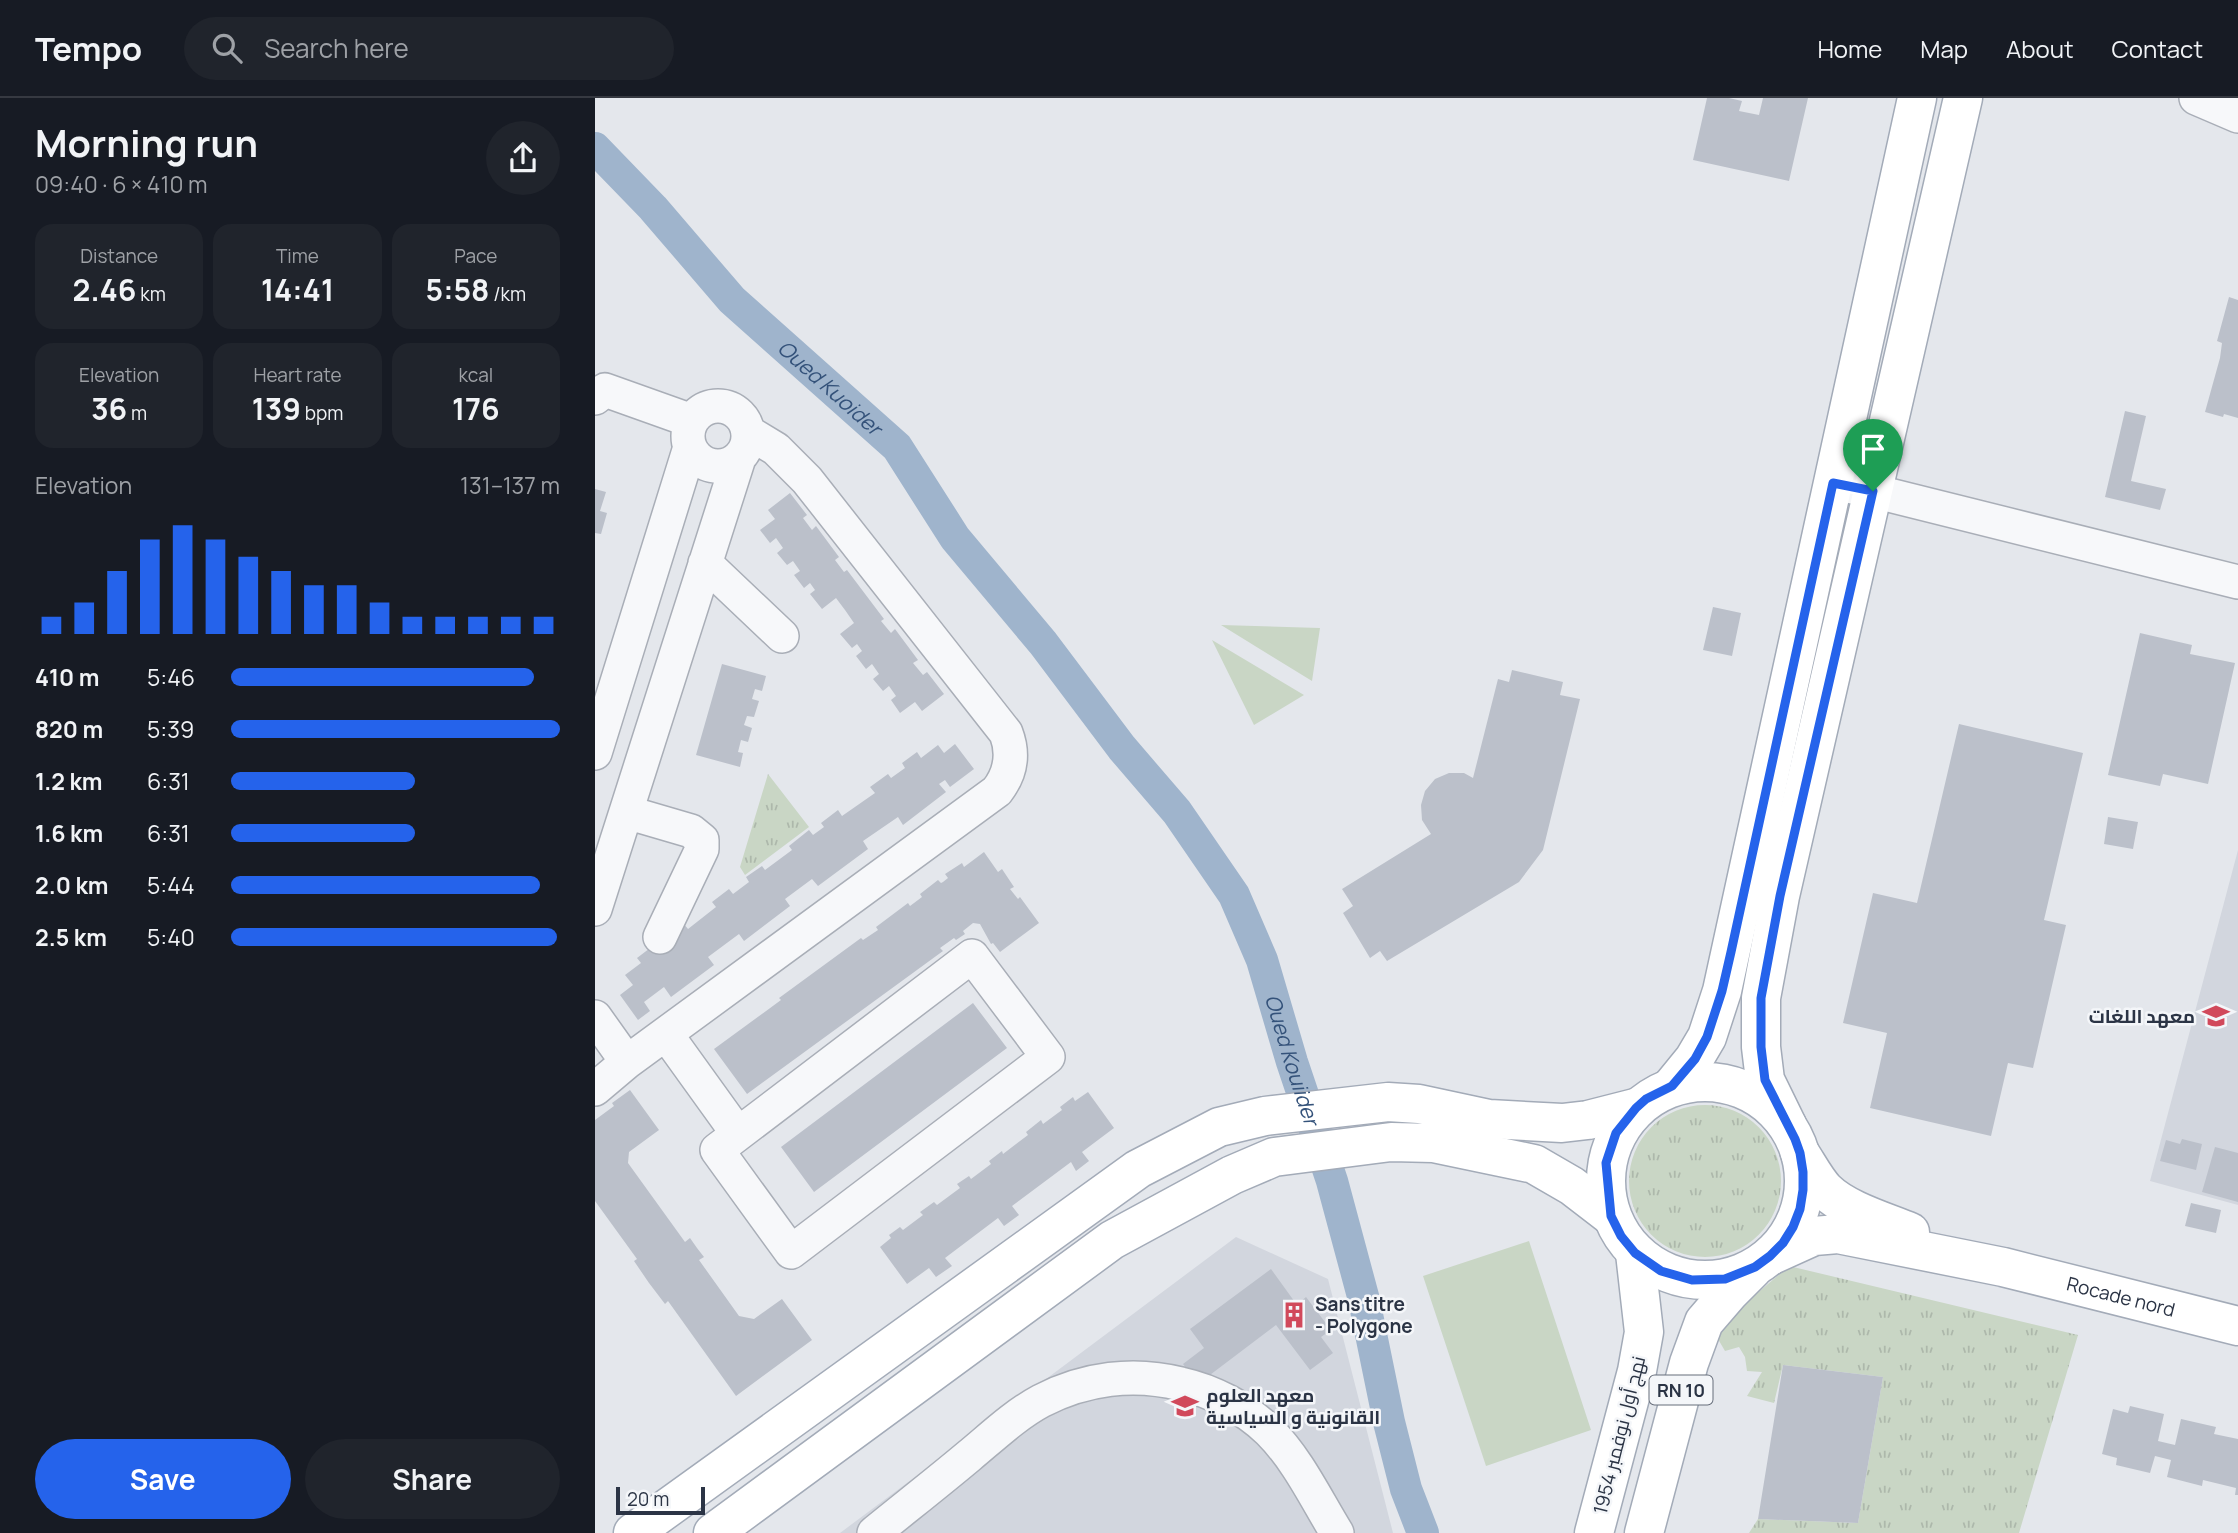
<!DOCTYPE html>
<html lang="en">
<head>
<meta charset="utf-8">
<style>
	:root { --surface:#171b24; --page:#20242c; --text:#f1f3f6; --muted:#9ea1a6; --line:#363941; --accent:#2563eb }
	body { margin:0; font-family:Manrope,Cairo,sans-serif; background:var(--page); color:var(--text); height:100vh; display:flex; flex-direction:column; font-size:26px; white-space:nowrap }
	* { box-sizing:border-box; margin:0 }
	p { font-size:23px; color:var(--muted) }
	.icon { flex:none; width:38px; height:38px; fill:none; stroke:currentColor; stroke-width:2; stroke-linecap:round; stroke-linejoin:round }
	.map { position:relative; flex:1; overflow:hidden }
	.side { display:flex; flex-direction:column; background:var(--surface); width:595px }
	.side>* { flex:none }
	.scale { position:absolute; left:21px; bottom:18px; width:89px; box-sizing:border-box; padding-left:7px; border:4px solid #2b3445; border-top:0; font-size:19px; line-height:24px; white-space:nowrap; color:#2b3445; -webkit-text-stroke:5px #f4f6f9; paint-order:stroke }
	.pin { position:absolute; display:grid; place-items:center; width:60px; height:60px; color:#fff; margin:-72px -30px; border-radius:50% 50% 50% 0; rotate:-45deg; box-shadow:0 0 7px #0007 }
	.pin .icon { rotate:45deg }
	.round { display:grid; place-items:center; flex:none; width:74px; height:74px; border-radius:37px; background:var(--page) }
	.headline { display:flex; align-items:center; justify-content:space-between; height:119px; padding:0 35px }
	h1 { font-size:38px; font-weight:700; line-height:52px }
	.metrics { display:grid; grid-template-columns:repeat(3,1fr); gap:10px; height:119px; padding:7px 35px }
	.metrics div { display:grid; align-content:center; border-radius:18px; background:var(--page); text-align:center }
	.metrics b { font-size:30px; font-weight:700 }
	.metrics small { font-size:19px; font-weight:400 }
	.metrics p { font-size:19px }
	.chart { height:196px; padding:14px 35px }
	.chart p { display:flex; justify-content:space-between }
	.chart svg { width:100%; height:126px; margin-top:7px; stroke:var(--accent); stroke-width:6 }
	.button { display:flex; gap:14px; margin-top:auto; padding:14px 35px }
	.button a { flex:1; height:80px; border-radius:42px; background:var(--accent); color:#fff; font-size:28px; font-weight:700; line-height:80px; text-align:center }
	.button a+a { background:var(--page); color:var(--text) }
	ul { padding:0 35px; list-style:none; font-size:23px }
	li { display:grid; grid-template-columns:112px 84px 1fr; align-items:center; height:52px }
	li i { height:18px; border-radius:9px; background:var(--accent) }
	header { display:flex; align-items:center; gap:42px; box-sizing:border-box; height:98px; padding:0 35px; background:var(--surface); border-bottom:2px solid var(--line) }
	header strong { font-size:33px }
	nav { display:flex; gap:38px; margin-inline-start:auto; font-size:24px }
	.search { width:490px; height:63px; background:var(--page); display:flex; align-items:center; gap:18px; box-sizing:border-box; padding:0 24px; border-radius:38px; color:var(--muted); font-size:26px }
	main { display:flex; flex:1; min-height:0 }
	.map>svg:first-child { display:block }
	.built { fill:#d2d6de }
	.grass { fill:url(#grass-tufts) }
	.park { fill:#c9d6c5 }
	.lines { fill:none; stroke-linecap:round; stroke-linejoin:round }
	.canal { stroke:#9fb4cc; stroke-width:32 }
	.building { fill:#bbc0ca }
	.minor-casing { stroke:#a9aeb7; stroke-width:36 }
	.major-casing { stroke:#a3abb8; stroke-width:41 }
	.minor { stroke:#f7f8fa; stroke-width:33 }
	.major { stroke:#fff; stroke-width:38 }
	.route-casing { stroke:#fff; stroke-width:14 }
	.route { stroke:#2563eb; stroke-width:9 }
	.labels { text-anchor:middle; dominant-baseline:central; stroke-width:5; stroke-linejoin:round; paint-order:stroke }
	.shield { fill:#f4f6f9; stroke:#676e7b; stroke-width:2 }
	.shield-label { font-size:18px; font-weight:bold; fill:#2b3445 }
	.poi-label { font-size:19px; font-weight:bold; fill:#2b3445; stroke:#f4f6f9; text-anchor:start }
	.street-label { font-size:19px; fill:#2b3445; stroke:#f4f6f9 }
	.water-label { font-size:21px; font-style:italic; fill:#34527a; stroke:#f4f6f9 }
</style>
</head>
<body>
<header>
<strong>Tempo</strong>
<div class="search"><svg class="icon" aria-label="search" viewBox="0 0 24 24"><circle cx="10" cy="10" r="6"/><path d="M15 15l6 6"/></svg>Search here</div>
<nav><a>Home</a><a>Map</a><a>About</a><a>Contact</a></nav>
</header>
<main>
<section class="side">
<div class="headline"><div><h1>Morning run</h1><p>09:40 · 6 × 410 m</p></div><a class="round"><svg class="icon" aria-label="share" viewBox="0 0 24 24"><path d="M12 15V3M7 8l5-5 5 5M5 13v7h14v-7"/></svg></a></div>
<div class="metrics">
<div><p>Distance</p><b>2.46<small> km</small></b></div>
<div><p>Time</p><b>14:41</b></div>
<div><p>Pace</p><b>5:58<small> /km</small></b></div>
</div>
<div class="metrics">
<div><p>Elevation</p><b>36<small> m</small></b></div>
<div><p>Heart rate</p><b>139<small> bpm</small></b></div>
<div><p>kcal</p><b>176</b></div>
</div>
<div class="chart"><p><span>Elevation</span>131–137 m</p>
<svg viewBox="0 0 160 44" preserveAspectRatio="none"><path d="M5 44V38M15 44V33M25 44V22M35 44V11M45 44V6M55 44V11M65 44V17M75 44V22M85 44V27M95 44V27M105 44V33M115 44V38M125 44V38M135 44V38M145 44V38M155 44V38"/></svg>
</div>
<ul>
<li><b>410 m</b>5:46<i style="width:92%"></i></li>
<li><b>820 m</b>5:39<i style="width:100%"></i></li>
<li><b>1.2 km</b>6:31<i style="width:56%"></i></li>
<li><b>1.6 km</b>6:31<i style="width:56%"></i></li>
<li><b>2.0 km</b>5:44<i style="width:94%"></i></li>
<li><b>2.5 km</b>5:40<i style="width:99%"></i></li>
</ul>
<div class="button"><a>Save</a><a>Share</a></div>
</section>
<div class="map">
<svg width="1643" height="1435" viewBox="0 0 1643 1435">
	<defs>
		<pattern id="grass-tufts" width="24" height="20" patternUnits="userSpaceOnUse" patternTransform="scale(1.75)"><rect width="24" height="20" fill="#c9d6c5"/><path d="M3 7l-1-3M5 7V3M7 7l1-3M15 17l-1-3M17 17v-4M19 17l1-3" fill="none" stroke="#adb8ab"/></pattern>
	</defs>
	<rect width="100%" height="100%" fill="#e4e7ec"/>
	<path class="built" d="M1643 752V1107L1555 1083Z
		M641 1139 733 1181 798 1435H245Z"/>
	<path class="grass" d="M173 676 214 729 150 777 145 769Z
		M1034 1083a76 76 0 1 1 152 0a76 76 0 1 1-152 0Z
		M1194 1168 1483 1237 1424 1435H1154L1163 1421 1263 1425 1288 1279 1188 1267 1179 1305 1152 1298 1167 1274 1152 1273 1150 1259 1144 1249 1130 1253 1116 1229 1153 1203Z"/>
	<path class="park" d="M626 527 725 530 717 583Z
		M617 542 709 597 659 627Z
		M934 1143 996 1332 891 1368 828 1178Z"/>
	<g class="lines">
		<path class="canal" id="s1" d="M0 50 58 110 137 202 302 349 360 440 448 545 527 650 582 714 639 797 667 862 697 964 737 1083 769 1202 794 1324 811 1391 828 1435"/>
	</g>
	<path class="building" d="M1112 0H1134L1147 3 1144 13 1164 17 1168 0H1213L1194 83 1098 62Z
		M1634 199 1643 202V320L1629 316 1628 319 1610 314 1625 260 1627 245 1622 243Z
		M1530 313 1551 318 1536 383 1571 391 1565 412 1510 399Z
		M0 391 11 394 5 413 12 415 6 436 0 435Z
		M195 395 212 417 208 420 217 432 221 428 244 459 240 462 249 474 252 472 289 521 286 523 296 535 300 531 323 562 318 565 328 577 332 574 349 596 327 613 320 604 305 615 296 602 301 598 294 588 288 593 278 581 284 576 277 566 271 571 261 558 267 553 262 546 257 550 245 536 259 525 250 512 241 500 227 511 215 496 220 492 215 485 209 490 199 477 205 473 198 463 192 467 182 455 188 450 181 440 175 445 165 432 180 421 173 412Z
		M1118 509 1146 515 1137 558 1108 552Z
		M1545 535 1597 547 1595 556 1640 565 1613 686 1568 676 1565 688 1513 677Z
		M127 566 171 578 167 593 160 591 157 601 164 603 159 619 152 618 149 627 157 630 153 644 146 642 143 654 148 655 145 669 101 657Z
		M917 572 968 584 965 597 985 601 948 752 924 784 792 863 785 853 775 860 748 815 758 808 747 791 836 736 827 722 826 707 830 693 840 681 854 675H869L878 680 903 581 914 584Z
		M1364 626 1488 655 1449 822 1471 827 1438 970 1413 965 1396 1038 1275 1010 1292 935 1248 925 1278 795 1322 805Z
		M360 646 379 671 355 689 350 682 344 686 351 694 308 727 303 719 268 743 273 751 223 788 217 781 190 801 195 808 149 843 144 836 113 859 119 867 76 899 69 889 49 904 55 913 43 922 25 897 38 887 30 877 46 865 42 860 88 825 93 831 121 809 117 804 134 791 138 796 154 784 151 779 167 768 170 772 197 752 194 748 214 732 218 737 229 729 226 725 243 712 247 718 280 695 275 689 293 676 296 680 310 670 307 665 322 654 326 660 343 647 349 655Z
		M1513 719 1543 724 1538 751 1509 746Z
		M389 754 403 774 407 771 419 789 415 791 423 801 425 799 444 825 405 854 398 845 396 846 385 826 378 825 368 833 370 836 361 842 359 840 345 850 348 853 152 996 119 951 186 902 184 900 266 840 268 842 283 832 281 829 313 805 315 808 327 799 325 796 343 782 346 785 348 784 353 780 350 776 367 765 369 769Z
		M378 905 412 950 219 1094 186 1049Z
		M35 992 64 1032 34 1054 33 1065 90 1144 95 1140 102 1150 109 1159 104 1162 144 1218 159 1221 187 1201 217 1242 141 1298 73 1203 70 1206 54 1185 39 1163 42 1161 0 1103V1022L19 1008 17 1005Z
		M493 994 519 1030 487 1054 494 1063 481 1073 476 1064 417 1108 424 1117 409 1128 403 1120 350 1160 357 1168 341 1179 334 1170 312 1186 285 1149 296 1140 294 1137 305 1129 308 1132 328 1117 325 1114 339 1104 342 1107 365 1090 362 1086 374 1078 376 1081 396 1066 394 1063 407 1053 408 1056 433 1037 431 1034 446 1022 448 1026 467 1012 465 1009 478 999 480 1003Z
		M1587 1041 1607 1046 1601 1072 1565 1063 1571 1042 1585 1046Z
		M1620 1049 1643 1055V1104L1607 1094Z
		M1596 1105 1626 1112 1621 1135 1590 1128Z
		M676 1171 702 1207 711 1199 736 1232 726 1239 738 1255 715 1272 681 1227 603 1286 588 1266 609 1250 595 1231Z
		M1188 1267 1288 1279 1263 1425 1163 1421Z
		M1535 1308 1569 1316 1563 1343 1580 1347 1586 1321 1621 1329 1619 1336 1643 1341V1397H1640L1641 1390 1608 1382 1607 1388 1572 1379 1576 1362 1560 1358 1555 1375 1521 1367 1522 1360 1507 1356 1518 1311 1533 1315Z"/>
	<g class="lines">
		<g class="minor-casing">
			<path id="minor" d="M1601 0 1643 18
				M0 300 10 292 97 323
				M93 338a30 30 0 1 1 60 0a30 30 0 1 1-60 0Z
				M1238 385 1278 393 1643 484
				M110 465 187 538
				M0 655 95 349
				M31 714 96 733 107 742V751L65 839
				M0 811 144 360
				M377 858 453 959 196 1154 122 1052Z
				M0 919 32 964
				M71 936 143 1036
				M0 991 32 964 402 693C416 675 419 656 411 635L212 382 181 351 153 334
				M279 1435C311 1409 343 1384 374 1358 397 1339 420 1317 446 1303 490 1280 539 1274 586 1286 618 1293 650 1310 674 1333 703 1362 721 1401 742 1435"/>
		</g>
		<g class="major-casing">
			<g id="major">
				<circle cx="1110" cy="1083" r="99"/>
				<path d="M1077 988 1099 961 1112 939 1127 893 1322 0"/>
				<path d="M1192 1027 1170 982 1166 949V900L1185 798 1368 0"/>
				<path d="M1205 1055C1213 1067 1220 1081 1230 1092 1250 1112 1288 1123 1315 1134"/>
				<path id="s2" d="M1177 1157 1219 1138 1243 1136 1408 1169 1643 1228"/>
				<path d="M38 1435 543 1071 624 1029 670 1018 793 1004 824 1006 894 1021 967 1025 993 1022 1040 1010"/>
				<path d="M118 1435 517 1142 637 1077 679 1059 796 1044 838 1045 939 1066 977 1088 1016 1118"/>
				<path d="M999 1435 1042 1273 1049 1234 1040 1155"/>
				<path d="M1049 1435 1094 1265 1109 1224 1134 1195 1158 1171"/>
			</g>
		</g>
		<use href="#minor" class="minor"/>
		<use href="#major" class="major"/>
	</g>
	<g class="lines">
		<g class="route-casing">
			<path id="route" d="M1238 385 1278 393 1185 798 1166 900V949L1170 982 1200 1041 1205 1055 1208 1074V1092L1205 1111 1198 1129 1188 1145 1175 1158 1160 1169 1130 1181 1097 1182 1066 1173 1040 1155 1026 1138 1016 1118 1011 1065 1021 1035 1041 1010 1051 1001 1077 988 1100 961 1112 939 1127 893 1136 854Z"/>
		</g>
		<use href="#route" class="route"/>
	</g>
	<defs>
		<g id="university-bare" transform="scale(2.1)"><path d="M0-5L7-2L0 1L-7-2ZM-4 1L0 2.5L4 1V4Q0 6-4 4Z" fill="#d1495b" stroke="#f4f6f9" stroke-width="2.5" paint-order="stroke"/></g>
		<g id="building-bare" transform="scale(2.1)"><path d="M-4-6H4V6H1V3H-1V6H-4ZM-2.5-4.3h1.7v1.8h-1.7ZM.8-4.3h1.7v1.8H.8ZM-2.5-1h1.7V.8h-1.7ZM.8-1h1.7V.8H.8Z" fill="#d1495b" stroke="#f4f6f9" stroke-width="2.5" paint-order="stroke"/></g>
	</defs>
	<g fill-rule="evenodd">
		<use href="#university-bare" x="1621" y="918"/>
		<use href="#building-bare" x="699" y="1217"/>
		<use href="#university-bare" x="590" y="1308"/>
	</g>
	<g class="labels">
		<rect class="shield" x="1054.5" y="1277.5" width="63" height="29" rx="5"/>
		<g class="shield-label">
			<text x="1086" y="1292">RN 10</text>
		</g>
		<g class="poi-label">
			<text x="1600" y="918" text-anchor="end">معهد اللغات</text>
			<text x="720" y="1206">Sans titre<tspan x="720" dy="22">- Polygone</tspan></text>
			<text x="611" y="1297">معهد العلوم<tspan x="611" dy="22">القانونية و السياسية</tspan></text>
		</g>
		<g class="street-label">
			<text stroke="none"><textPath href="#s2" startOffset="360">Rocade nord</textPath></text>
			<text transform="translate(1024 1337) rotate(-76)">نهج أول نوفمبر 1954</text>
		</g>
		<g class="water-label">
			<text stroke="none"><textPath href="#s1" startOffset="336">Oued Kuoider</textPath></text>
			<text stroke="none"><textPath href="#s1" startOffset="1162">Oued Kouiider</textPath></text>
		</g>
	</g>
</svg>
<div class="scale">20 m</div>
<div class="pin" style="left:1278px;top:393px;background:#1e9e55"><svg class="icon" aria-label="arrive" viewBox="0 0 24 24"><path d="M6 21V4h12l-3 4 3 4H6"/></svg></div>
</div>
</main>
</body>
</html>
